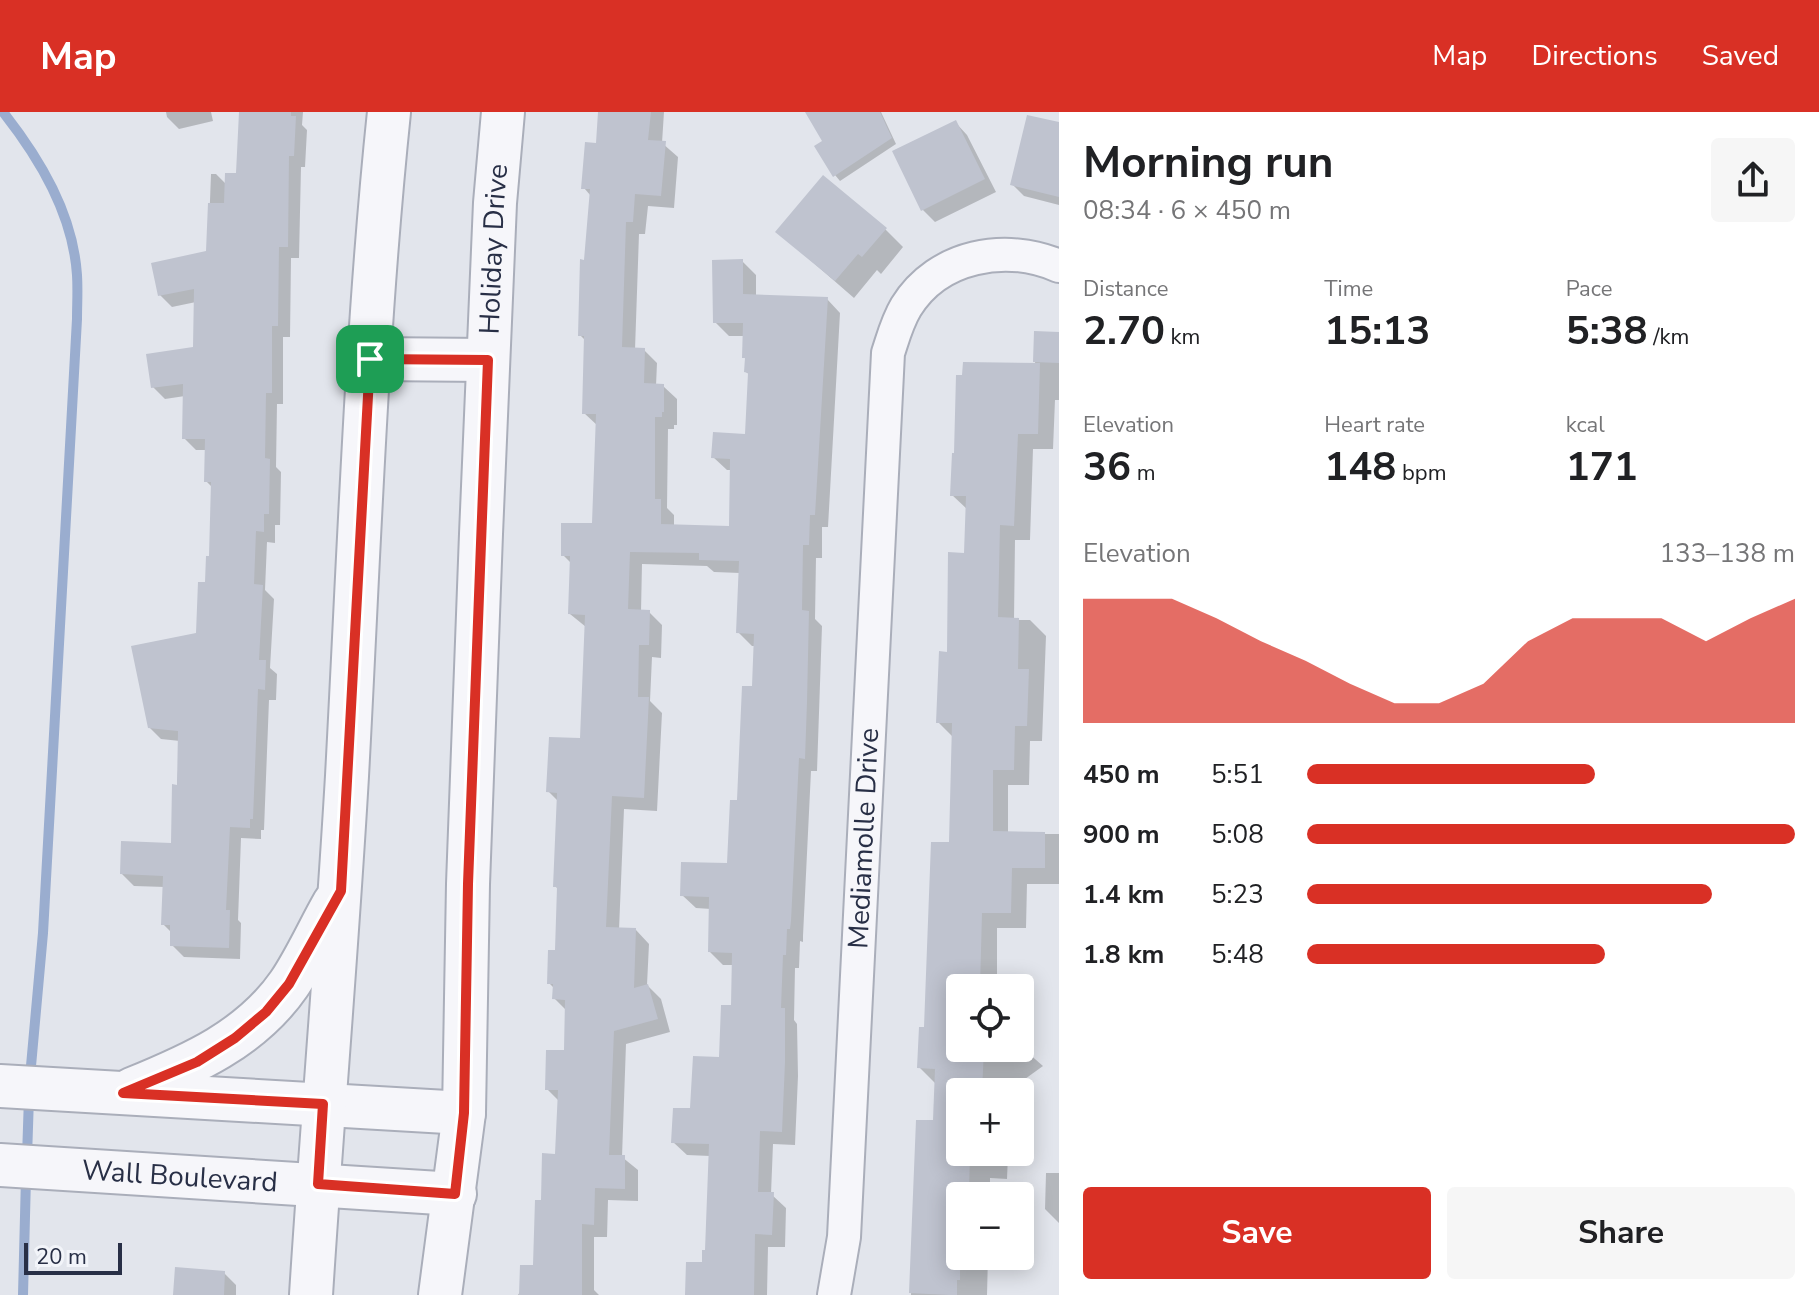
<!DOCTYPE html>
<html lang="en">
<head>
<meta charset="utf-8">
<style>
	:root { --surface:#fff; --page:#f6f6f6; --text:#202124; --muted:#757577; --accent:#d93025 }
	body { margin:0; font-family:"Nunito Sans",sans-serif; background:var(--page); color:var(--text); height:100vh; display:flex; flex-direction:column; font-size:30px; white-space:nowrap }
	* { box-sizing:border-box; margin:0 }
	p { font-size:26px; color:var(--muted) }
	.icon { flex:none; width:44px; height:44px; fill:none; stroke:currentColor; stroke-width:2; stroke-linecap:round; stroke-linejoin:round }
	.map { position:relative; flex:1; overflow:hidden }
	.details { display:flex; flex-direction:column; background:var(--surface); width:760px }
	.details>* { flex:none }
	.tools { position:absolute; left:946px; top:862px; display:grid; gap:16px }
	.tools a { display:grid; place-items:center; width:88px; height:88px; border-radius:8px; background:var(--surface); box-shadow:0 4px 20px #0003; font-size:40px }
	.scale { position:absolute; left:24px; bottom:20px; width:98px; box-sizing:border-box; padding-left:8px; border:4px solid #282f46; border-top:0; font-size:22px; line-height:28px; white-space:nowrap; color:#282f46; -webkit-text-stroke:6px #f2f4f9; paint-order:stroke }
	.pin { position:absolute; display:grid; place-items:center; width:68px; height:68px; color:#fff; margin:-34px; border-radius:16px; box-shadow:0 4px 12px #0006 }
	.round { display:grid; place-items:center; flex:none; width:84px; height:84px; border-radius:8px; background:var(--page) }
	.headline { display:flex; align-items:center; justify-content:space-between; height:136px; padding:0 24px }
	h1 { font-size:44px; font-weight:700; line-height:60px }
	.stats { display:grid; grid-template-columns:repeat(3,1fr); gap:12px; height:136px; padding:8px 24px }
	.stats div { display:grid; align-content:center }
	.stats b { font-size:40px; font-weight:700 }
	.stats small { font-size:22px; font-weight:400 }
	.stats p { font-size:22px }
	.chart { height:224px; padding:16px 24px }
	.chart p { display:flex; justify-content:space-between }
	.chart svg { width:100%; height:144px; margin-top:8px; fill:var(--accent); opacity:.7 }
	.cta { display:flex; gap:16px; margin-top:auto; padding:16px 24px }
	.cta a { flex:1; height:92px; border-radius:8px; background:var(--accent); color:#fff; font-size:32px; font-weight:700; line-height:92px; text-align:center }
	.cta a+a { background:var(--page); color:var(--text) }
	ul { padding:0 24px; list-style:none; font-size:26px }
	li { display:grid; grid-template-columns:128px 96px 1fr; align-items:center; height:60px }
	li i { height:20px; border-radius:10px; background:var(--accent) }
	header { display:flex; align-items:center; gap:48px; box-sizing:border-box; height:112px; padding:0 40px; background:var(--accent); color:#fff }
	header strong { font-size:38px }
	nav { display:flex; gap:44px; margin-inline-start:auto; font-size:28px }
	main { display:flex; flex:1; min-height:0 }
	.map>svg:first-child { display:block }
	.shadow { fill:#0003 }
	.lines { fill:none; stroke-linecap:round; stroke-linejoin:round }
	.stream { stroke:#9aadcf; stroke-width:10 }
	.building { fill:#bfc3cf }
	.minor-casing { stroke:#aaaeba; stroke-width:36 }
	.tertiary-casing { stroke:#aaaeba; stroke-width:46 }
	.minor { stroke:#f6f6fa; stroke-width:32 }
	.tertiary { stroke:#f6f6fa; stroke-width:42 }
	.route-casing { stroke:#fff; stroke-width:16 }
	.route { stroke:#d93025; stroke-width:10 }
	.labels { text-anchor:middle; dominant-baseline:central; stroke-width:7; stroke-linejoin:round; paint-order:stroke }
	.street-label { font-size:28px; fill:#282f46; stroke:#f2f4f9 }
</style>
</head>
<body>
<header>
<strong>Map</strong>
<nav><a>Map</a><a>Directions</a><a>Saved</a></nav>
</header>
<main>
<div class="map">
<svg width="1059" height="1183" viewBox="0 0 1059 1183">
	<rect width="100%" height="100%" fill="#e2e5ec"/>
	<path class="shadow" d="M166 0H211L213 9 179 17 167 5Z
		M241 0H303L302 13 307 18 305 55H301L299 146H291L290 225H283V292H277L276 355 281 360 280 413H275V431L267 430 265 478 274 487 270 556 277 562 276 588H269L264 718H261V727L241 726 238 808 241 811 240 847 184 845 172 833V821L163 812 165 775 134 774 122 762 173 733 180 629 161 627 149 615 198 522 211 446 212 375 206 369 207 338H196L184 326 185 284 165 287 153 275 195 237 196 190 172 195 160 183 208 141 211 62H216L228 74 234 99Z
		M600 0H664L662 31 678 45 674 96 648 94 645 122H639L635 238H644L657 251 656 274H663L677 287V313H674V317H668L667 396 674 403V414L731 416 732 358H727L713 345 747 325 750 263 746 260 747 249 744 245 745 224H729L715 210 742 149 756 163V184L827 187 840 201 828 415H822V446H816L815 507 822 514 817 659H811L803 824V830L800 829 799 856H795L794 908 797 912 798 964 795 1033 773 1032 771 1082 786 1096 785 1135H768L767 1183H687L704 1152 707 1140 710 1044 687 1043 673 1030 721 947 733 895V853H723L710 840 711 797 696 796 682 783 728 753 754 576 755 534H752L738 520 740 461 714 460 707 454 642 452 641 500H649L662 513 661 546 652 545 650 589 662 601 657 699 624 697 619 818H636L649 832 647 873 661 887 670 920 626 932 622 1045 638 1058V1089L608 1088 607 1125H594V1178L599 1183H518L535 1155 543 1090 557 1044 559 989 547 977 566 940 567 899 554 886 555 877 549 871 557 840 559 778 555 774 559 690 548 679 581 629 586 515 570 502 571 451 563 443 594 413 598 314 584 301 586 229 580 223 591 84 584 76 598 33Z
		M826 0H881L896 32 840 69 835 63 825 30Z
		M955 10 967 23 996 80 935 110 922 97Z
		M1059 13V93L1024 84 1012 72Z
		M885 117 903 135 881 162 877 158 854 186 778 120Z
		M1036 221 1059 222V288H1055L1053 337H1033L1030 428H1015L1014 508H1030L1046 524 1042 629H1030L1029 673H1008V722H1059V688V772H1027L1026 816H997V876H960V936H1020V934L1043 954 1014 975 998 974V980H960V1040H1005L1008 1043 1007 1067 990 1066V1084H960V1144H988L987 1183H911L918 1010H935V971L919 955 951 732 953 625 938 610 966 443 968 398 952 383 1035 253Z
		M1046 1061H1059V1111L1045 1097Z
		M224 1161 236 1173V1183H175Z"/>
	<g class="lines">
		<path class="stream" d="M3 0C40 47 73 102 77 163 78 178 77 193 77 207L43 821 30 965
			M27 1045 29 985
			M23 1183 26 1065"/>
	</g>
	<path class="building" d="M239 0H291V4H296L294 44H289L288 135H279L278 214H272V281H266L265 346 270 347 269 402H264V420L256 419 254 472 263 473 259 548H266L265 578 258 577 253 707H250V716L230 715 226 798H230L229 836 170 834V813H161L163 764 120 762 121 729 171 731 172 672 177 673 178 619 148 616 131 534 196 521 198 470H205L206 444H209L211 370H204L205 327H182L183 272 151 276 146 242 193 235 194 177 158 184 151 151 206 139 208 91H224L225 61H236Z
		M598 0H651L648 28 666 29 661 84 635 82 633 110H626L622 235 645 236 644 271 664 272V300H662V305H655V387H661V412L729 414 730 347 711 346 713 320 745 322 748 261 744 260 745 246H742L743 211H713L712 148 743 147V182L828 185 815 403H810L809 433H803L802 498 809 499 807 590 805 647 799 646 791 809 790 817H787L786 843H783L781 896H785V950L782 1020 760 1019 758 1080H774L772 1123 755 1122 754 1183H685L686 1150H702V1138H705L709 1032 671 1031 673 996H690L693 944 719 945 721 893H731L732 841 708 840 709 785 680 784 681 750 727 751 730 688H737L742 574H752L754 522 736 521 739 449 699 448V441L630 440 628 497 650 498 649 533H639L638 585H649L644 686 612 684 606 815 636 816 634 876 648 872 658 907 614 919 609 1043H625V1077L595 1076 594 1113 582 1112V1183H519L520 1153H533L535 1088H541L542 1041 555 1042 558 978H545L546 938H564L565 888 552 887 553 872H547L548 838H555L557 775H553L557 681 546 680 549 625 580 626 585 503 568 502 570 444H561V411H592L596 302H582L584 224H578L580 147 584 148 590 77H581L585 30 596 31Z
		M805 0H880L892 26 833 65 814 34 822 29Z
		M1027 3 1059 10V85L1010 73Z
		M956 8 985 67 921 99 892 39Z
		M823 63 887 116 862 145 858 142 835 169 775 120Z
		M1034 219 1059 220V251L1033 250Z
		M963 250 1040 251 1038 322H1018L1014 414 1000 413 998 505 1019 506 1018 557H1029L1027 614H1015L1014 658H993V719L1045 720V756H1012L1011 801H982L980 876H960V936H984L982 980H960V1040H970L969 1081H960V1168H957V1183H949L909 1181 916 1008H933L935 957 917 956 919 915H924L931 730H949L952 611H936L939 539 947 540 948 440 964 441 966 384H950L952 341H954L956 263H962Z
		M175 1155 225 1159 224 1183H173Z"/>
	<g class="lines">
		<g class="minor-casing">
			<g id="minor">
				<path id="s1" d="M834 1183 844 1125 888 241C893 226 897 210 906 195 938 143 1006 131 1059 154"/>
			</g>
		</g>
		<g class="tertiary-casing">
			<g id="tertiary">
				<path d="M370 247 488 248"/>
				<path d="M0 974 464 1001"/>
				<path d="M132 977C191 953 251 927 289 872 306 847 319 817 334 791"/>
				<path id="s2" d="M0 1053 455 1082"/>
				<path d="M311 1183C322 1010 337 837 347 664 359 443 366 220 389 0"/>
				<path id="s3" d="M440 1183 464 1001 468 772 481 422 495 91 503 0"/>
			</g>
		</g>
		<use href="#minor" class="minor"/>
		<use href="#tertiary" class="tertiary"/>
	</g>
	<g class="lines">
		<g class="route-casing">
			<path id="route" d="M370 247 488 248 468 772 464 1001 455 1082 318 1072 323 992 123 981 197 950 235 926 266 900 289 872 341 779Z"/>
		</g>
		<use href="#route" class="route"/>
	</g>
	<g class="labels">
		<g class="street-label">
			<text stroke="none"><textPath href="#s3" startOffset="1048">Holiday Drive</textPath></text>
			<text stroke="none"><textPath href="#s1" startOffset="458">Mediamolle Drive</textPath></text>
			<text stroke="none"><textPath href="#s2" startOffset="180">Wall Boulevard</textPath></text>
		</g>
	</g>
</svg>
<div class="tools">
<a><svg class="icon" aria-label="locate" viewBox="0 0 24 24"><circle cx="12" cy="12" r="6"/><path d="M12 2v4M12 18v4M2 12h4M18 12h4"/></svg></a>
<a>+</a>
<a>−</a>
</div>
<div class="scale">20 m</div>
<div class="pin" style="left:370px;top:247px;background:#1e9e55"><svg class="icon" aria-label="arrive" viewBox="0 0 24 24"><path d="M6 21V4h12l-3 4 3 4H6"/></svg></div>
</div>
<section class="details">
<div class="headline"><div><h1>Morning run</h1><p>08:34 · 6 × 450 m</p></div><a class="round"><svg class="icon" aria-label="share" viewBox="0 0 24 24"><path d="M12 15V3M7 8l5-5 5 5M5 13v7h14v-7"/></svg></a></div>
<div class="stats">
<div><p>Distance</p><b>2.70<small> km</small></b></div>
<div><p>Time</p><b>15:13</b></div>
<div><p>Pace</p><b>5:38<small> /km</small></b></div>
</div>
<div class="stats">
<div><p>Elevation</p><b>36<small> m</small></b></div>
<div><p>Heart rate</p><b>148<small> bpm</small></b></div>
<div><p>kcal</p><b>171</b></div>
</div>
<div class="chart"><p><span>Elevation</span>133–138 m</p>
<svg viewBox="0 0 160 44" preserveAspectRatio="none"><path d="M0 44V6L10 6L20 6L30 12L40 19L50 25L60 32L70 38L80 38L90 32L100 19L110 12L120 12L130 12L140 19L150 12L160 6V44z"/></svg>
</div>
<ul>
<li><b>450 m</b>5:51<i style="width:59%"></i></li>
<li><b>900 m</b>5:08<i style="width:100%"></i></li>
<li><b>1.4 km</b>5:23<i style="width:83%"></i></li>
<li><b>1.8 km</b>5:48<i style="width:61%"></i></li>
</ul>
<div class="cta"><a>Save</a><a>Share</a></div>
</section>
</main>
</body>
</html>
